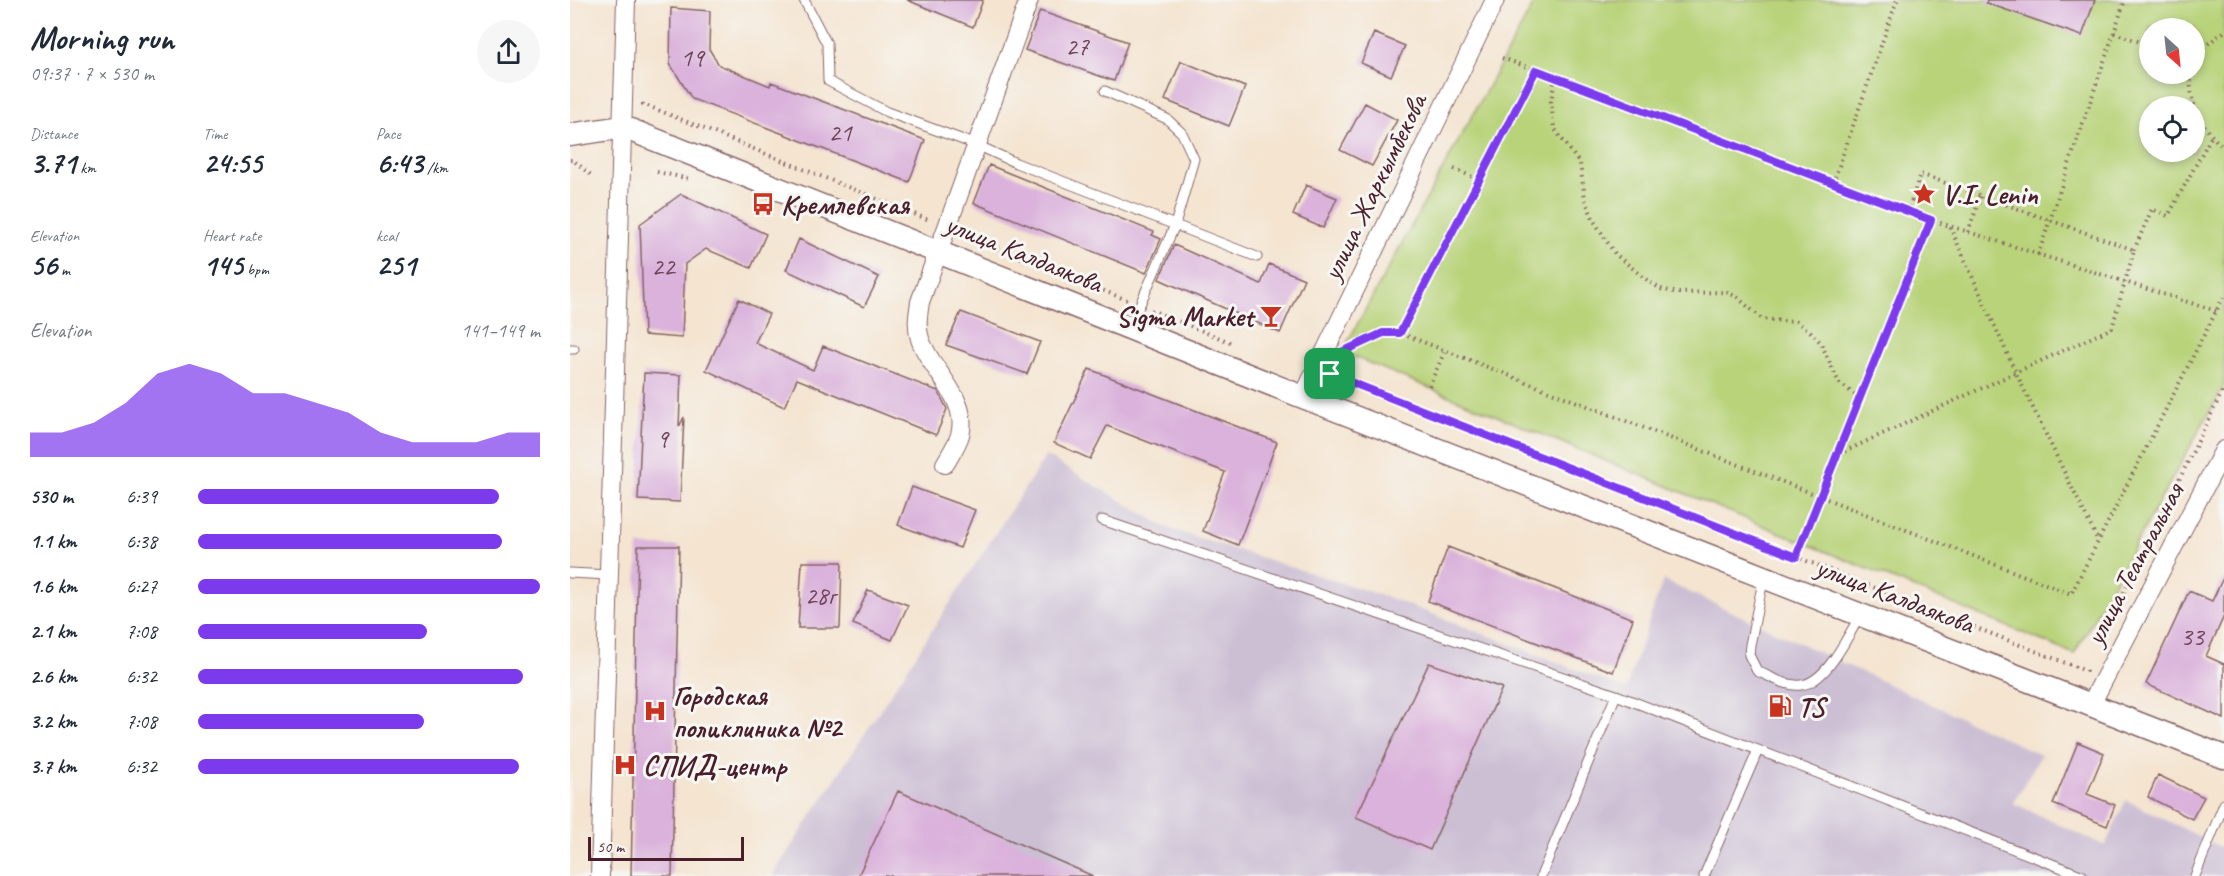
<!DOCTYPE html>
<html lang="en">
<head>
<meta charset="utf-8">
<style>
	:root { --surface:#fff; --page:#f6f6f7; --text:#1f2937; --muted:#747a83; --accent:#7c3aed }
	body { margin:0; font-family:Caveat,sans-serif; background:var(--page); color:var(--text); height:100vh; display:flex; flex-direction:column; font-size:22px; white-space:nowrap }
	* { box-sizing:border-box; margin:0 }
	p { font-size:20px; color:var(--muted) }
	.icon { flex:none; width:33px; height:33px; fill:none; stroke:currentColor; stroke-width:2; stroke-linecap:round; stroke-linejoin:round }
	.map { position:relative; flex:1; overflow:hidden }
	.details { display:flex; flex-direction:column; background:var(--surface); width:570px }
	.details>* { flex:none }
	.needle { width:39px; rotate:153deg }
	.controls { position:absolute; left:1569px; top:18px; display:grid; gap:12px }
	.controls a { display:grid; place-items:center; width:66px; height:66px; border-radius:50%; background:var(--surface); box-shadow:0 3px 9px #0003; font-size:30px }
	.scale { position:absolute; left:18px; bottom:15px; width:156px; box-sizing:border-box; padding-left:6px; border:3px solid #4a1f2b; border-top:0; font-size:16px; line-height:21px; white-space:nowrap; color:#4a1f2b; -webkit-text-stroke:4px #f6f6f2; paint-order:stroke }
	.pin { position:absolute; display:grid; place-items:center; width:51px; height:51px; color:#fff; margin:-26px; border-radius:12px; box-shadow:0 3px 9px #0006 }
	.round { display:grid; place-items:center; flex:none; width:63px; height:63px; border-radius:32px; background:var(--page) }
	.headline { display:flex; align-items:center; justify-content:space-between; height:102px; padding:0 30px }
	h1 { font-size:33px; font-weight:800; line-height:45px }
	.stats { display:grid; grid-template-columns:repeat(3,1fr); gap:9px; height:102px; padding:6px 30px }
	.stats div { display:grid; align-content:center }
	.stats b { font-size:30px; font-weight:800 }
	.stats small { font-size:16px; font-weight:400 }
	.stats p { font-size:16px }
	.chart { height:168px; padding:12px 30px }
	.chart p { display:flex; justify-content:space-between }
	.chart svg { width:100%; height:108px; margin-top:6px; fill:var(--accent); opacity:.7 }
	ul { padding:0 30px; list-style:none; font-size:20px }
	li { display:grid; grid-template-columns:96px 72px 1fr; align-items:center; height:45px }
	li i { height:15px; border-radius:8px; background:var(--accent) }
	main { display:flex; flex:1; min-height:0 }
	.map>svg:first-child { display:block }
	.industrial { fill:#ccbfd4 }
	.green { fill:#b8d379; stroke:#817952; stroke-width:1.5; fill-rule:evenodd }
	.building { fill:#dab2db }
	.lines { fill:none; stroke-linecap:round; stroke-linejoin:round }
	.service-casing { stroke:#866465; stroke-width:11 }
	.minor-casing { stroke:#866465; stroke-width:20 }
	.tertiary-casing { stroke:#866465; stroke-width:25 }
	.path { stroke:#866465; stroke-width:4; stroke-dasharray:1.5 4.5; stroke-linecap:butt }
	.service { stroke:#fff; stroke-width:9 }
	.minor { stroke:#fff; stroke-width:18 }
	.tertiary { stroke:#fff; stroke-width:22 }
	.route-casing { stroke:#fff; stroke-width:12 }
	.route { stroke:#7c3aed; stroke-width:8 }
	.labels { text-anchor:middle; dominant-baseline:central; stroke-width:6; stroke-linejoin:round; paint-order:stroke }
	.number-label { font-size:26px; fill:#6e4457 }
	.street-label { font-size:28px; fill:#4a1f2b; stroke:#f6f6f2 }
	.poi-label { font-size:28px; font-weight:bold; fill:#4a1f2b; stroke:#f6f6f2; text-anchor:start }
</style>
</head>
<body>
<main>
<section class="details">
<div class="headline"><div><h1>Morning run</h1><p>09:37 · 7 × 530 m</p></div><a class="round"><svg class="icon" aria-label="share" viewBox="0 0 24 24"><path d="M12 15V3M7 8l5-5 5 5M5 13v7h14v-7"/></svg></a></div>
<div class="stats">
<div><p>Distance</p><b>3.71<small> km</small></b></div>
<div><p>Time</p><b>24:55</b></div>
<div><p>Pace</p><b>6:43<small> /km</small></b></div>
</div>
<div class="stats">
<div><p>Elevation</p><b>56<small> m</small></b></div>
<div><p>Heart rate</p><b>145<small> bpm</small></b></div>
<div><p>kcal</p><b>251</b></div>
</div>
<div class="chart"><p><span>Elevation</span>141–149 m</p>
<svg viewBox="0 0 160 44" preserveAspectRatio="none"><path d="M0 44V34L10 34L20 30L30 22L40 10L50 6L60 10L70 18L80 18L90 22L100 26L110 34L120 38L130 38L140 38L150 34L160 34V44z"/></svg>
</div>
<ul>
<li><b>530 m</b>6:39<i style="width:88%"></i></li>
<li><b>1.1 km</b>6:38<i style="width:89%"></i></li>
<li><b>1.6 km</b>6:27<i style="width:100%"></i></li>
<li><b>2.1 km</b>7:08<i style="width:67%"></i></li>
<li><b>2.6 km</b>6:32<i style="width:95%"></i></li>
<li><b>3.2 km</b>7:08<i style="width:66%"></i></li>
<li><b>3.7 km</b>6:32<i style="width:94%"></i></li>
</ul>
</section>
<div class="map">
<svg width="1654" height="876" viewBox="0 0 1654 876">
	<rect width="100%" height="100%" fill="#f6f6f2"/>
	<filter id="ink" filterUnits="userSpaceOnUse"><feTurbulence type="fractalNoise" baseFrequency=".0167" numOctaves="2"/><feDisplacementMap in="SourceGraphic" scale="12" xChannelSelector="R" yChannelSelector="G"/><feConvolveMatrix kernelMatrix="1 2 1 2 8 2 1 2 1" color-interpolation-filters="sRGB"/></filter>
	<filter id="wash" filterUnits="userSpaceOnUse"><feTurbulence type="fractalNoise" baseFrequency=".008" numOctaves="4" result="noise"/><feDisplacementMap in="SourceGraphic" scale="24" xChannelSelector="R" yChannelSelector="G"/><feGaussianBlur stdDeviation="1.35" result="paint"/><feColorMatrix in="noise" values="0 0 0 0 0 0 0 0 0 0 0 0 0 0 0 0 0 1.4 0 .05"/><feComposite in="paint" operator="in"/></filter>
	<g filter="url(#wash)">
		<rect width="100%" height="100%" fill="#f4e4d0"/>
		<path class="industrial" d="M476 456 597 528 820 598 1056 689 1093 580 1471 755 1443 803 1535 846 1556 800 1654 849V876H202Z"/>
		<path class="green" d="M966 0H1654V386L1504 654 772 352ZM1580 28H1624V74H1580ZM1580 106H1624V152H1580Z"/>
		<g id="blocks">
			<path class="building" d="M337 0H413L403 27Z
				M1417 0H1525L1512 36 1416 3Z
				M101 8 140 11 139 49 149 65 200 86 201 82 355 140 339 182 122 99 100 64Z
				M470 11 558 42 544 81 455 50Z
				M804 33 835 46 821 76 791 63Z
				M611 61 675 87 659 126 595 100Z
				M795 103 827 120 802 166 770 150Z
				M419 165 584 232 582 235 591 239 576 273 404 203Z
				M736 185 767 198 753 228 723 215Z
				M111 194 196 234 181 268 136 249 115 264 112 338 74 335 70 224Z
				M229 239 309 277 294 307 216 270Z
				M604 245 691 284 699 264 734 279 710 333 589 279Z
				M169 299 199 314 185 343 243 370 253 346 368 391 377 409 366 435 227 379 214 407 136 370Z
				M391 312 470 342 457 374 376 345Z
				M519 369 707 442 668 545 633 531 655 472 537 426 520 459 484 443Z
				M74 373 111 375 109 427 114 417 110 502 68 500Z
				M342 487 405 510 390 548 328 525Z
				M68 546H109L102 876H61Z
				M878 547 1063 619 1043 672 858 601Z
				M232 562H272L270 628H228Z
				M1654 576V616L1636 656 1654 664V719L1576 684 1619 591 1642 601Z
				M298 590 338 605 322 640 283 624Z
				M859 663 932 688 860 850 786 817Z
				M1508 742 1534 753 1517 794 1545 805 1537 826 1483 804Z
				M1588 775 1634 797 1622 819 1578 797Z
				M328 791 523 876H288Z"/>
		</g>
	</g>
	<g filter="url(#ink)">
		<use href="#blocks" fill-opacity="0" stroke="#866465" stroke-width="1.5"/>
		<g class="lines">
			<g class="service-casing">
				<path id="service" d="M234 0 257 44 258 81 317 112 407 145 446 163 605 225 624 159 612 133 597 119 535 91
					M560 327 605 225 687 257
					M0 349H4
					M532 520 1046 695 1513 876
					M0 573 39 575
					M1194 576 1180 645 1179 655 1187 671C1199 676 1217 687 1231 685 1257 682 1277 637 1290 616
					M971 876 1046 695
					M1134 876 1188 750
					M1625 876 1654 804"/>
			</g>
			<g class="minor-casing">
				<path id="minor" d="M733 397 925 0
					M375 464C380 455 387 445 390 435 400 399 360 370 350 339 346 326 348 315 350 302L459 0
					M1521 704 1654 450
					M30 876 56 0"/>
			</g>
			<g class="tertiary-casing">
				<path id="tertiary" d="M0 135 53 127 733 397 1654 757"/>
			</g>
			<path class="path" d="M1544 33 1580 45
				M932 58 966 70
				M1624 63 1635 46 1654 32
				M1622 74C1616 101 1634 131 1654 148
				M985 77 981 102 984 128 1010 164 1015 199 1024 221 1045 254 1081 283 1091 289 1108 293 1157 292 1167 297 1192 319 1226 322 1240 331 1251 343 1269 383 1291 399
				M73 103V104L359 220
				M0 160H3L22 176
				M884 169 910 180
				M87 172 120 179
				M1263 183 1327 0
				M1380 227 1446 373 1528 541
				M1398 232 1411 196
				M394 235 557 300
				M1564 250 1582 209 1598 216 1641 137
				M1468 255 1555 0
				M581 310 660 342
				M1646 311 1361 220 966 70 830 333 1501 594 1654 296
				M777 349 813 333H830
				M762 374 1516 671V670
				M859 386 875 351
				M1269 454 1542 328 1564 250 1350 174 1338 212
				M1226 557 1291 399 1361 220
				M1538 625 1654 388"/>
			<use href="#service" class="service"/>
			<use href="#minor" class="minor"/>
			<use href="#tertiary" class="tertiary"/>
		</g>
	</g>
	<g class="lines" filter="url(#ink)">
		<g class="route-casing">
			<path id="route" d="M966 70 1361 220 1226 557 760 374 772 352 813 333H830Z"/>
		</g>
		<use href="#route" class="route"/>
	</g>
	<defs>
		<g id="sight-bare" transform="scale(1.8)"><path d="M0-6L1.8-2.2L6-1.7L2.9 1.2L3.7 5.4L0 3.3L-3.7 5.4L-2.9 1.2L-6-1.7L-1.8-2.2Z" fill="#c8321e" stroke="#f6f6f2" stroke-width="2.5" paint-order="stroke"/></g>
		<g id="bus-bare" transform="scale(1.8)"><path d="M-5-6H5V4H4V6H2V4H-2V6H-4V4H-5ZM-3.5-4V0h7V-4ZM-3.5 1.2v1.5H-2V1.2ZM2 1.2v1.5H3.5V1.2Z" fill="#c8321e" stroke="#f6f6f2" stroke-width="2.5" paint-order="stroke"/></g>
		<g id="bar-bare" transform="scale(1.8)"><path d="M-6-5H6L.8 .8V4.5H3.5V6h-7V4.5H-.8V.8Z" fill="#c8321e" stroke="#f6f6f2" stroke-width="2.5" paint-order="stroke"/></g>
		<g id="fuel-bare" transform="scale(1.8)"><path d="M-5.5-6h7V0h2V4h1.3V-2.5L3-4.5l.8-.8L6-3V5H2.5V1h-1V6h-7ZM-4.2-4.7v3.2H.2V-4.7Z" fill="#c8321e" stroke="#f6f6f2" stroke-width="2.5" paint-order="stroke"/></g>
		<g id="hospital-bare" transform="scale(1.8)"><path d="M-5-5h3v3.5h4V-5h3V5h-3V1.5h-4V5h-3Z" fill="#c8321e" stroke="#f6f6f2" stroke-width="2.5" paint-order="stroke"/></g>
	</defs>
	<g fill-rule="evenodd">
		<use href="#sight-bare" x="1354" y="194"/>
		<use href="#bus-bare" x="193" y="204"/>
		<use href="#bar-bare" x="701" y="316"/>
		<use href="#fuel-bare" x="1210" y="706"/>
		<use href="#hospital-bare" x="85" y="711"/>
		<use href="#hospital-bare" x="55" y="765"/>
	</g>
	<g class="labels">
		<g class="number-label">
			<text x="507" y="46">27</text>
			<text x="122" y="57">19</text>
			<text x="270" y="132">21</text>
			<text x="93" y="266">22</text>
			<text x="92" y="438">9</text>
			<text x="250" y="595">28г</text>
			<text x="1622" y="636">33</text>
		</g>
		<g class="street-label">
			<text transform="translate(804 187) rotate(-64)">улица Жаркымбекова</text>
			<text transform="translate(454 253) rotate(22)">улица Калдаякова</text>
			<text transform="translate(1564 564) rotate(-62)">улица Театральная</text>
			<text transform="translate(1325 595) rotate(21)">улица Калдаякова</text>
		</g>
		<g class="poi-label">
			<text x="1372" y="194">V.I. Lenin</text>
			<text x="211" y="204">Кремлевская</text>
			<text x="683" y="316" text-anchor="end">Sigma Market</text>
			<text x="103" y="695">Городская<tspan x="103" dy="32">поликлиника №2</tspan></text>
			<text x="1228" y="706">TS</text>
			<text x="73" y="765">СПИД-центр</text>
		</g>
	</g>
</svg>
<div class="controls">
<a><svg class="needle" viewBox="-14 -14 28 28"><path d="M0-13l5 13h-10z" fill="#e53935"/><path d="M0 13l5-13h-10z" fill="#747a83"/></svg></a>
<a><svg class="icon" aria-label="locate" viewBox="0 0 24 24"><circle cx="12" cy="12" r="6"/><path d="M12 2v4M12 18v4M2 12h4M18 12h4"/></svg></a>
</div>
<div class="scale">50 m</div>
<div class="pin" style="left:760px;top:374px;background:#1e9e55"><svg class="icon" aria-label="arrive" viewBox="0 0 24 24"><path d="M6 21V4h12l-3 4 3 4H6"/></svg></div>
</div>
</main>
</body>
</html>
